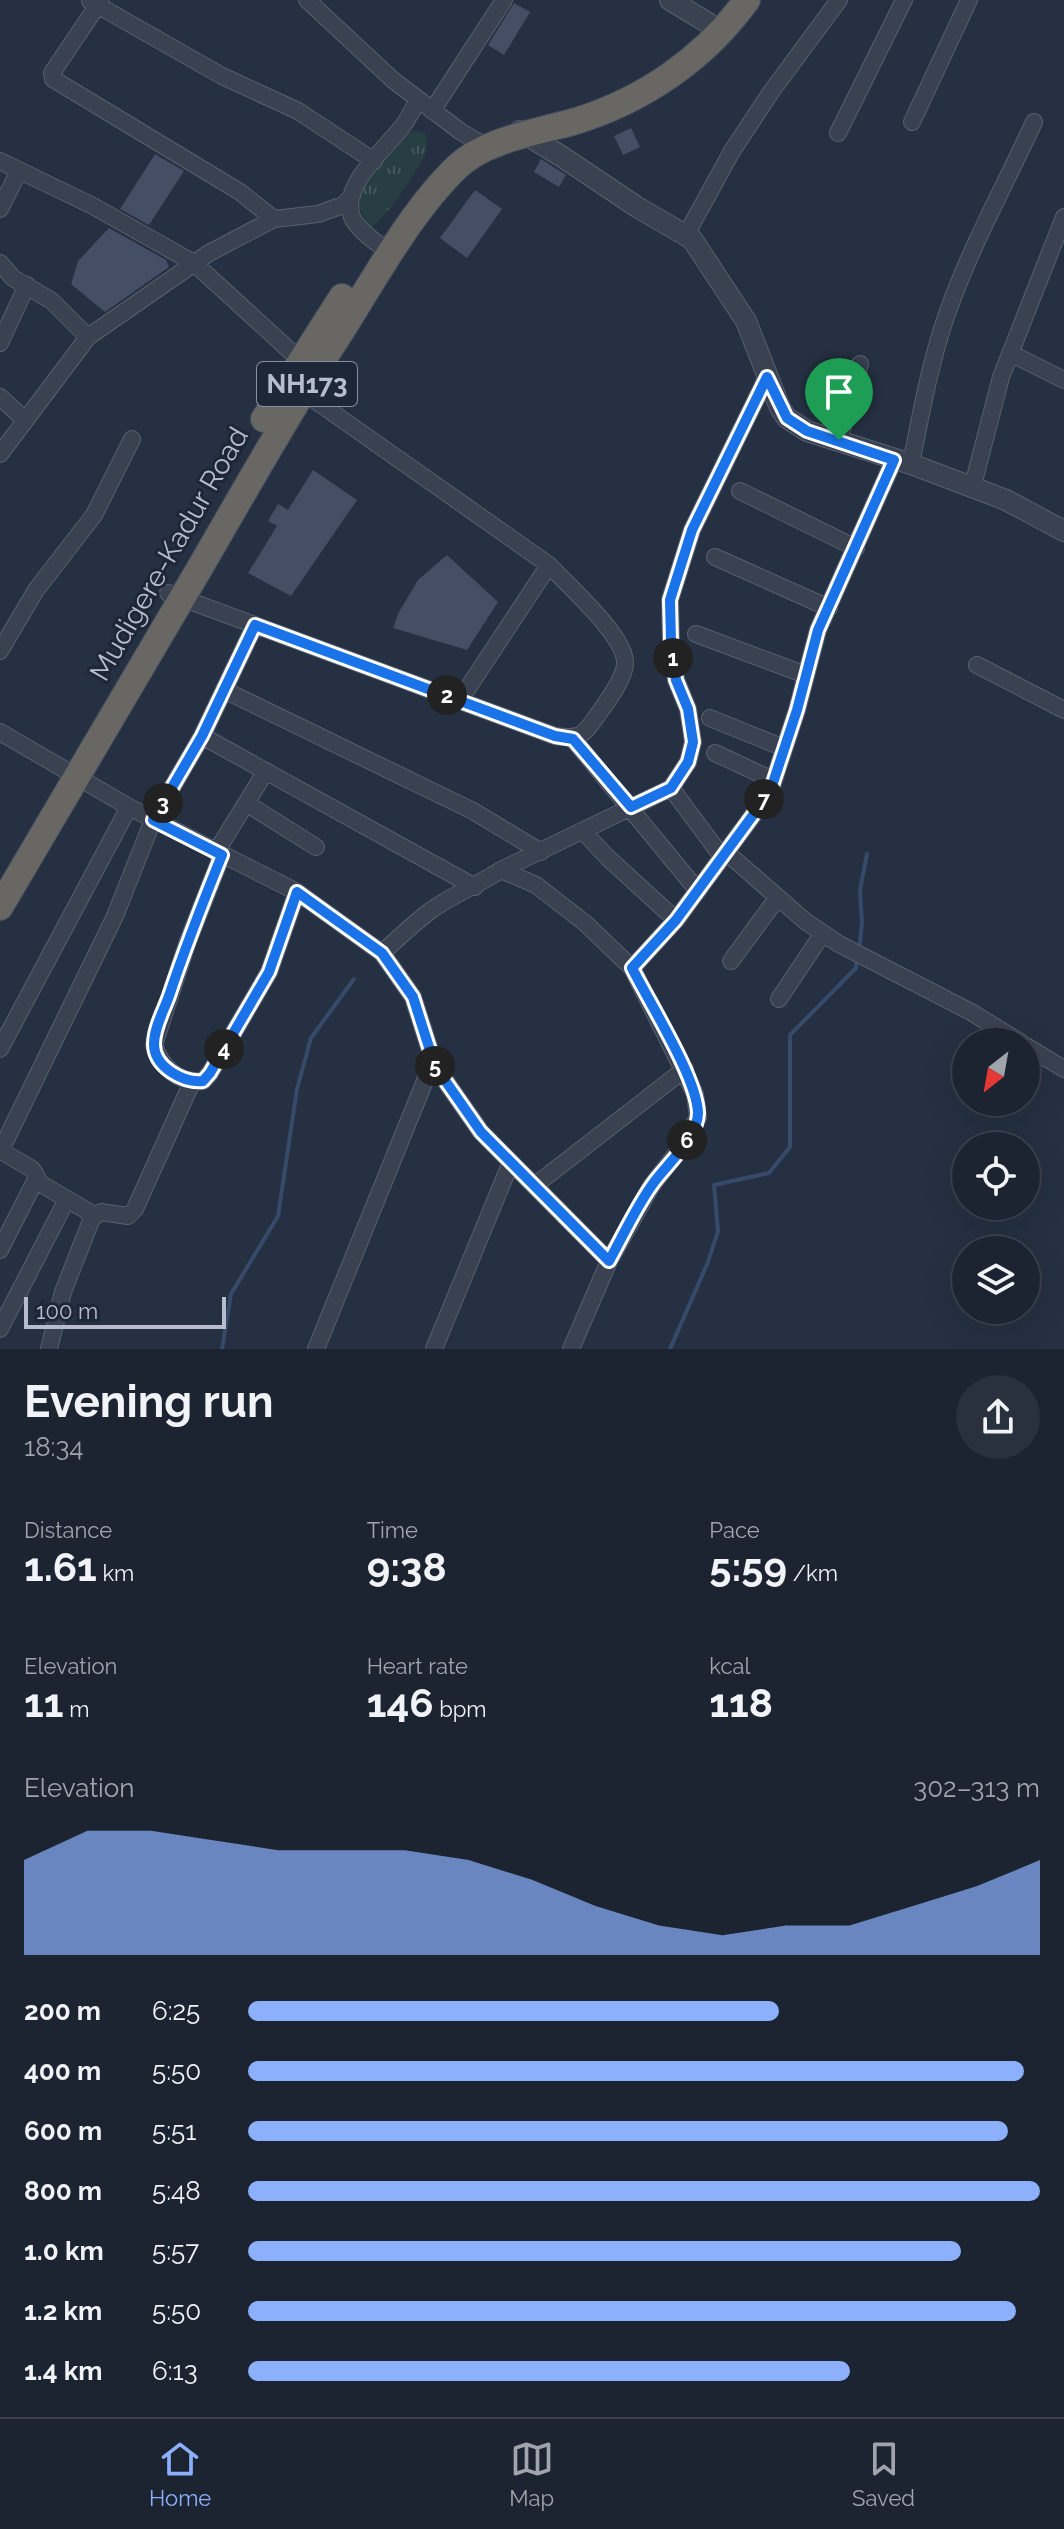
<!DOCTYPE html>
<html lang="en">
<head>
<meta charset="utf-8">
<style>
	:root { --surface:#1c2432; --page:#29303e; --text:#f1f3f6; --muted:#a0a4ac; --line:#3a414d; --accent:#8cb0fc }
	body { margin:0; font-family:Raleway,sans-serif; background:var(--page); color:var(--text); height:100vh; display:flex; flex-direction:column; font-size:30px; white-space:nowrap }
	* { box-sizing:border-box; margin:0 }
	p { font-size:26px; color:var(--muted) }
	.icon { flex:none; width:44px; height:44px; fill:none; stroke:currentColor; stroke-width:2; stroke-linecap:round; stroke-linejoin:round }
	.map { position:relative; height:1349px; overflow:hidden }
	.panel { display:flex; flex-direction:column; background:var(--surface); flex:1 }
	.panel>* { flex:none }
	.needle { width:52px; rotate:211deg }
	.tools { position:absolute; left:952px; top:1028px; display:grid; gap:16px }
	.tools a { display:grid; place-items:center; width:88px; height:88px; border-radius:50%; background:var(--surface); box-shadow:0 8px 32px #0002,0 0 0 2px var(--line); font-size:40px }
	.scale { position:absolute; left:24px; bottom:20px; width:202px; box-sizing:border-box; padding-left:8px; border:4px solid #b7bdcc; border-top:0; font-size:22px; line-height:28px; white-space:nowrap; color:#b7bdcc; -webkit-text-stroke:6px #1e2737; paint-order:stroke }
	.pin { position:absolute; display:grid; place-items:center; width:68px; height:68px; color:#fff; margin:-82px -34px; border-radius:50% 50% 50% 0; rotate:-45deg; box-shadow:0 0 8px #0007 }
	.pin .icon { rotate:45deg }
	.km { position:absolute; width:40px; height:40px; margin:-20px; border-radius:50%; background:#222; color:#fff; font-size:22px; line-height:40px; text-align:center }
	.round { display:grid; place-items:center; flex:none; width:84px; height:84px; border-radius:42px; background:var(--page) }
	.overview { display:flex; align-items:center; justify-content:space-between; height:136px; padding:0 24px }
	h1 { font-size:44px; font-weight:700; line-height:60px }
	.metrics { display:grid; grid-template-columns:repeat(3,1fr); gap:12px; height:136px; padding:8px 24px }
	.metrics div { display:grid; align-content:center }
	.metrics b { font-size:40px; font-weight:700 }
	.metrics small { font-size:22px; font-weight:400 }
	.metrics p { font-size:22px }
	.chart { height:224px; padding:16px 24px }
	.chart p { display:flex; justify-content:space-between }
	.chart svg { width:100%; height:144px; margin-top:8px; fill:var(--accent); opacity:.7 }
	ul { padding:0 24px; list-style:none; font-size:26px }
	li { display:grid; grid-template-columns:128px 96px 1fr; align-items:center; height:60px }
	li i { height:20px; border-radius:10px; background:var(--accent) }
	.dock { display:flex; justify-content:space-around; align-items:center; height:112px; border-top:2px solid var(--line); background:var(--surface); font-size:22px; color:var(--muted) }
	.dock a { display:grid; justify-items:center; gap:4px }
	.dock .selected { color:var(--accent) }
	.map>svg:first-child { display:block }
	.park { fill:url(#park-tufts) }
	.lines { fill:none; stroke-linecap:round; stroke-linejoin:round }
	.stream { stroke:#384a6a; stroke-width:4 }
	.building { fill:#444f65 }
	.minor-casing { stroke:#58606f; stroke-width:18 }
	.tertiary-casing { stroke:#58606f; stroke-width:22 }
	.trunk-casing { stroke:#444d5c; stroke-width:28 }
	.minor { stroke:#3a4252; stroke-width:16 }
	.tertiary { stroke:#3a4252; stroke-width:20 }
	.trunk { stroke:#686764; stroke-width:26 }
	.route-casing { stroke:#fff; stroke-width:16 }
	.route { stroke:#1a73e8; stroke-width:10 }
	.labels { text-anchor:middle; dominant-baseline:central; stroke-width:6; stroke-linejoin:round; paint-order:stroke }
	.shield { fill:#1e2737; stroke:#89909f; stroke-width:2 }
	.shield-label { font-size:26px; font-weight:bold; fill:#b7bdcc }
	.street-label { font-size:28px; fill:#b7bdcc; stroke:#1e2737 }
</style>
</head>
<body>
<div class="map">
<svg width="1064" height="1349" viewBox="0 0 1064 1349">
	<defs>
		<pattern id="park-tufts" width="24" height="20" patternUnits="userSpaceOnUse" patternTransform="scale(2)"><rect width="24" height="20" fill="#273e43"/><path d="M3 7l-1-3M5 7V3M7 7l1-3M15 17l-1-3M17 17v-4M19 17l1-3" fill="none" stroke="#44585d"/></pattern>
	</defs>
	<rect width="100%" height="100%" fill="#253042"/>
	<path class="park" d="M415 130 425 133C427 140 428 146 426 152 421 167 383 222 370 228L359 208 360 188 403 135Z"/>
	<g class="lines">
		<path class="stream" d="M859 951 862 923 860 890 867 854
			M222 1349 231 1294 278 1216 297 1089 311 1038 354 979
			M670 1349 708 1262 718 1231 714 1185 769 1173 790 1147V1035L856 968 857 959"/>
	</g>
	<path class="building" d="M514 3 530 12 504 55 488 45Z
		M631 128 640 147 623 155 614 136Z
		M155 154 184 171 149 225 120 209Z
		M541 159 566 175 559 187 534 172Z
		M475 190 502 209 467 258 440 238Z
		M109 228 166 260 169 267 105 312 71 284 78 261Z
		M313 470 357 500 291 596 248 573 277 526 268 521 278 504 288 510Z
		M447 555 498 602 467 650 393 628 399 612 418 580Z"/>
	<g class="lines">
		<g class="minor-casing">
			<path id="minor" d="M101 0 52 73 53 79 240 192 274 219
				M307 0 393 80 461 132 489 148
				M90 1 222 76 298 111 374 161
				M432 111 504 0
				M912 122 969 0
				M838 133 904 0
				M0 161 93 206 194 263 300 360
				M0 209 19 171
				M686 235 732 151 771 92 839 0
				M378 244C369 237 357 228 352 217 340 186 385 149 402 127 408 119 413 109 418 100
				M0 263 13 278 52 301 88 337
				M0 343 27 285
				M1010 353 1064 380
				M296 387 549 565 460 700
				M0 397 24 419
				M839 440 860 364
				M0 454 88 337 209 253 274 219 318 214 343 205 352 196
				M911 464C921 414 930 362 947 314 970 248 1005 185 1034 122
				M972 489 1001 377 1064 217
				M740 491 856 548
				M715 557 829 608
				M168 593 555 736C582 740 584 734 599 713 608 700 625 678 625 663 626 636 567 585 549 565
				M696 634 806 675
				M0 651 36 590 94 515 132 439
				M977 665 1064 710
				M224 690 473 811 541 852
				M710 718 784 748
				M0 732 129 807 297 892 382 953 413 997 435 1066 481 1132 609 1261
				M202 736 475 887
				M573 739 698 891
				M715 753 773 780
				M671 788 723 858
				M246 803 316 847
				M583 831 607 857 676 920
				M216 852 266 771
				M727 853 805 921 839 944 971 1012 1020 1042
				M222 855 188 941 154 1045C161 1067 179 1084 203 1081L210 1073 269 972 297 892
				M501 870 536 885 585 923 632 968 695 1094 698 1117 686 1141 652 1185 609 1261 571 1349
				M382 953C397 939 413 924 430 911 452 895 478 885 501 870L671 788 688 762 693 742 688 709 676 680 671 641 670 600 692 530 767 377
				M731 961 778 897
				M632 968 676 920 770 792 797 710 818 630 894 460
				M779 999 823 933
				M1026 1046 1064 1069
				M0 1049 129 807
				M0 1152 115 916 153 820 202 736 255 625
				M36 1181 89 1212 92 1218 63 1292 49 1349
				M534 1186 685 1069
				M92 1218 101 1212 128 1216 135 1209 192 1082
				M0 1250 37 1177 32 1169 1 1151
				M0 1329 67 1199
				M316 1349 433 1061
				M434 1349 511 1162"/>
		</g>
		<g class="tertiary-casing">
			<path id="tertiary" d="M670 0 708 23
				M520 131 561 156 637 207 692 239 746 321 780 408 787 418 807 431 911 464 1006 500 1064 531"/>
		</g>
		<g class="trunk-casing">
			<path id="trunk" d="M264 419 342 297
				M0 907C66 795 132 683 198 571 243 494 286 416 335 341 371 285 410 212 457 167 486 139 539 132 576 121 644 100 705 58 747 0"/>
		</g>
		<use href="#minor" class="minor"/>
		<use href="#tertiary" class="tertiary"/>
		<use href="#trunk" class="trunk"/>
	</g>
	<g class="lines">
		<g class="route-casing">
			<path id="route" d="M767 377 787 418 807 431 894 460 818 630 797 710 770 792 676 920 632 968C649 1002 697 1078 698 1113 698 1138 665 1166 652 1185 635 1209 623 1236 609 1261L481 1132 435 1066 413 997 382 953 297 892 269 972 210 1073 203 1081C183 1083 154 1067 154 1044 154 1028 164 1010 169 996 185 948 203 902 222 855L153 820 202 736 255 625 555 736 573 739 631 807 671 788 688 762 693 742 688 709 676 680 671 641 670 600 692 530Z"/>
		</g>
		<use href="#route" class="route"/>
	</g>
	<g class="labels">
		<rect class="shield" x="257" y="362" width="100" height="44" rx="6"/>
		<g class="shield-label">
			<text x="307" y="384">NH173</text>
		</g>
		<g class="street-label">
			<text transform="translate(169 554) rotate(-60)">Mudigere-Kadur Road</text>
		</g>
	</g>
</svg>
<div class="tools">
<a><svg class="needle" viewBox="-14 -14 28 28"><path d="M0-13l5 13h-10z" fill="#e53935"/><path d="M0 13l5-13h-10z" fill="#a0a4ac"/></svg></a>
<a><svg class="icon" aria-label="locate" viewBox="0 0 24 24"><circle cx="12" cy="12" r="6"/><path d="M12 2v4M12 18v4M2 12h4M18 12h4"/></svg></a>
<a><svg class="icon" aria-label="layers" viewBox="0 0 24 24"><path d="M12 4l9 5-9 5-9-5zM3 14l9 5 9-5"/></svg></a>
</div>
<div class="scale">100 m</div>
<div class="pin" style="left:839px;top:440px;background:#1e9e55"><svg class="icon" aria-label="arrive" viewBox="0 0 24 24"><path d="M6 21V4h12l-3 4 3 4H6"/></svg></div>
<b class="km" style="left:673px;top:658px">1</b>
<b class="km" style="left:447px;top:695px">2</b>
<b class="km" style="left:163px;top:803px">3</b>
<b class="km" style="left:224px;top:1049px">4</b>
<b class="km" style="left:435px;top:1066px">5</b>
<b class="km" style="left:687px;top:1140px">6</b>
<b class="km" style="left:764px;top:799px">7</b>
</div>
<section class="panel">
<div class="overview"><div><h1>Evening run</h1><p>18:34</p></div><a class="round"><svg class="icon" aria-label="share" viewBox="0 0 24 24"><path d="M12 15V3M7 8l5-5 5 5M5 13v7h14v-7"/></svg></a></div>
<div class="metrics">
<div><p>Distance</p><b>1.61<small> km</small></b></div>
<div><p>Time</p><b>9:38</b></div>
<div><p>Pace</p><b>5:59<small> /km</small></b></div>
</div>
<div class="metrics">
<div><p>Elevation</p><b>11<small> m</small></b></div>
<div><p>Heart rate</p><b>146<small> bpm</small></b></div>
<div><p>kcal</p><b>118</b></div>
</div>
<div class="chart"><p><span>Elevation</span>302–313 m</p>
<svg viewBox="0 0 160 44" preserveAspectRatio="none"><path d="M0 44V15L10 6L20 6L30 9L40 12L50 12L60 12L70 15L80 21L90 29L100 35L110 38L120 35L130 35L140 29L150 23L160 15V44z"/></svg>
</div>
<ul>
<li><b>200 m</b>6:25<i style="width:67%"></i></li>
<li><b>400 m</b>5:50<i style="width:98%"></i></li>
<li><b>600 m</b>5:51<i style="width:96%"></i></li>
<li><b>800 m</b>5:48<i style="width:100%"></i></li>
<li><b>1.0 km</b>5:57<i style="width:90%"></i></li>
<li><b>1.2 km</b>5:50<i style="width:97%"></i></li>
<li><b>1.4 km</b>6:13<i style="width:76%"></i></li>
</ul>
</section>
<nav class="dock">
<a class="selected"><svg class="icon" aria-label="home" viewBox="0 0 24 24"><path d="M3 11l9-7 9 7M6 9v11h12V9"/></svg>Home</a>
<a><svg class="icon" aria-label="map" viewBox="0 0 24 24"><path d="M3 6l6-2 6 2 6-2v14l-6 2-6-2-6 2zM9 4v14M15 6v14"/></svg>Map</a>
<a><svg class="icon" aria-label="saved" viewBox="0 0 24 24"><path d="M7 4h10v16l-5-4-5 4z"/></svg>Saved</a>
</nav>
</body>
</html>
